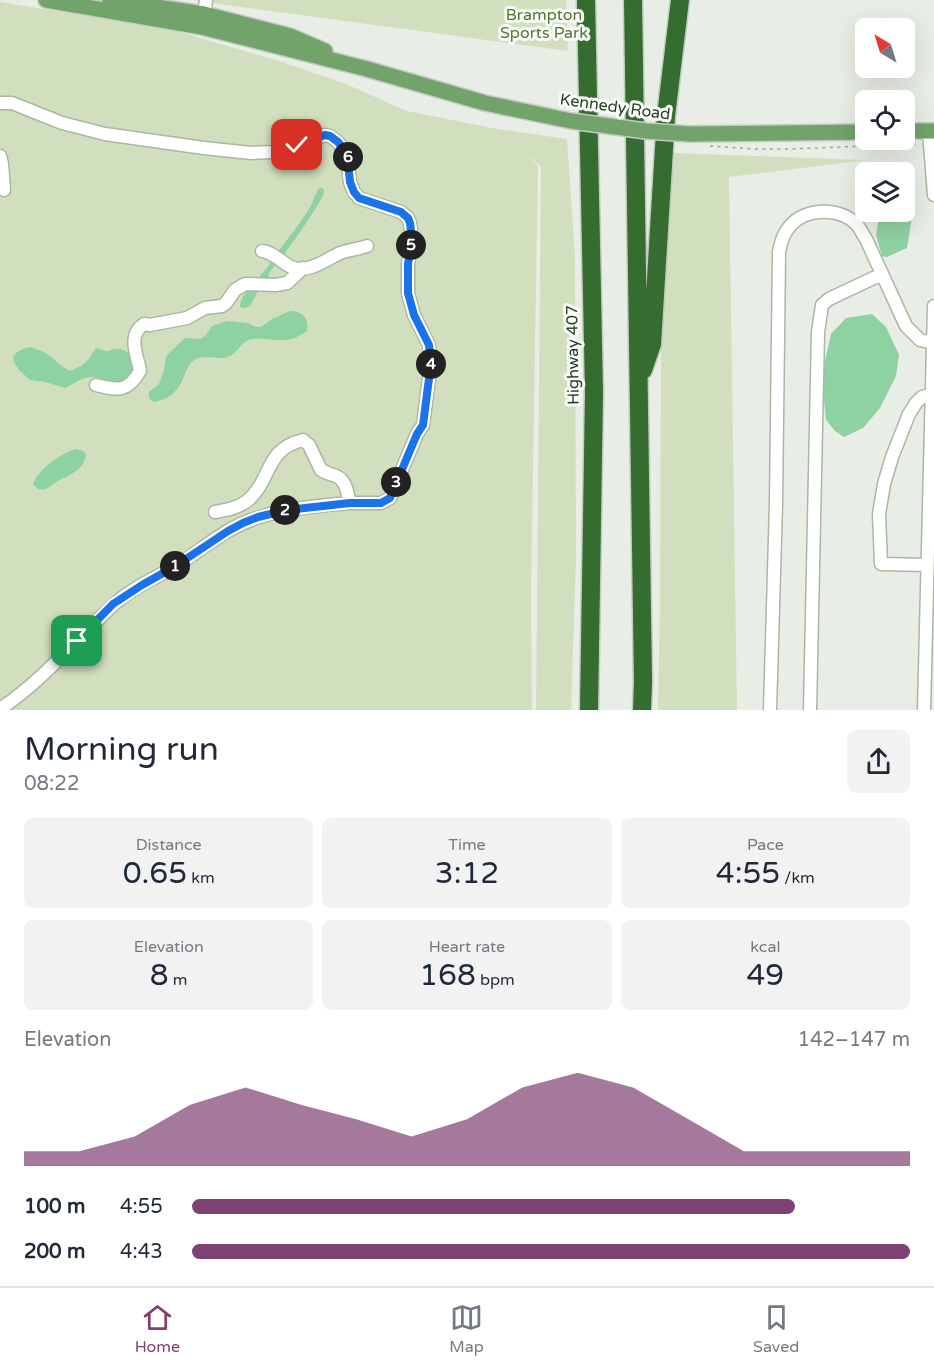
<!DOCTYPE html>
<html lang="en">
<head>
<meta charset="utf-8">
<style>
	:root { --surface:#fff; --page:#f2f2f3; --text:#1f2937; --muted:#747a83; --line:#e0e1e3; --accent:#7e4172 }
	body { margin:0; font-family:"Varela Round",sans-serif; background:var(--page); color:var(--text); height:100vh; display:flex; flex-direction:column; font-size:22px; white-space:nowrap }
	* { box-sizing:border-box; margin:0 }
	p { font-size:20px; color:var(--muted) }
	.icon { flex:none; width:33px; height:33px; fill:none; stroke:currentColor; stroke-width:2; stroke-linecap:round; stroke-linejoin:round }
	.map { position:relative; height:710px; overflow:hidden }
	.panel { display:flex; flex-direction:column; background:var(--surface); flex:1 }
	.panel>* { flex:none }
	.needle { width:39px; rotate:322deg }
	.controls { position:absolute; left:855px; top:18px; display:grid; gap:12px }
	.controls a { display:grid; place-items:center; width:60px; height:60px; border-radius:9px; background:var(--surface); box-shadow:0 6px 24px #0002; font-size:30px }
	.pin { position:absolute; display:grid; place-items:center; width:51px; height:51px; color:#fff; margin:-26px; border-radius:12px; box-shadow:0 3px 9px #0006 }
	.km { position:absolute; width:30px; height:30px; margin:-15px; border-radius:50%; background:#222; color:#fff; font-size:16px; line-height:30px; text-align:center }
	.round { display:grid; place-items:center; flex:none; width:63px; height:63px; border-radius:9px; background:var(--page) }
	.head { display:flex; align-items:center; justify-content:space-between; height:102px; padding:0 24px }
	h1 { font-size:33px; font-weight:600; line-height:45px }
	.stats { display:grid; grid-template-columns:repeat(3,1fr); gap:9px; height:102px; padding:6px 24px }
	.stats div { display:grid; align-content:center; border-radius:9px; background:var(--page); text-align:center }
	.stats b { font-size:30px; font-weight:600 }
	.stats small { font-size:16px; font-weight:400 }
	.stats p { font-size:16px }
	.chart { height:168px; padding:12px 24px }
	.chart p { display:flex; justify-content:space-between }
	.chart svg { width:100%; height:108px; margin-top:6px; fill:var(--accent); opacity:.7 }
	ul { padding:0 24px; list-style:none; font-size:20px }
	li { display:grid; grid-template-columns:96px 72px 1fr; align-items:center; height:45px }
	li i { height:15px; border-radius:8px; background:var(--accent) }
	.tab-bar { display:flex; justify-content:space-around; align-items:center; height:84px; border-top:2px solid var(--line); background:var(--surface); font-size:16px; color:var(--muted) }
	.tab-bar a { display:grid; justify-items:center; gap:3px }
	.tab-bar .active { color:var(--accent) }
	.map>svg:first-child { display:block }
	.green { fill:#d2dfbe }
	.water { fill:#8ed2a2 }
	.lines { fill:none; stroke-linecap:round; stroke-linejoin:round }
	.minor-casing { stroke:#abb6a7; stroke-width:15 }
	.major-casing { stroke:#c3cac2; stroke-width:18 }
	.highway-casing { stroke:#c3cac2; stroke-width:21 }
	.path { stroke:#8db285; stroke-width:1.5; stroke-dasharray:3 4.5; stroke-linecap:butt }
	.minor { stroke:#fff; stroke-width:12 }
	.major { stroke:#71a36a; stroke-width:15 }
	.highway { stroke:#346d2f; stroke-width:18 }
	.major-bridge-casing { stroke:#c3cac2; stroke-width:18; stroke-linecap:butt }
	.major-bridge { stroke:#71a36a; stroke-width:15 }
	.route-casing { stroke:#fff; stroke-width:12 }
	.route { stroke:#1a73e8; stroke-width:8 }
	.labels { text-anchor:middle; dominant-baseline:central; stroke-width:6; stroke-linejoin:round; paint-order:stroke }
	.park-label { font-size:16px; fill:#51772e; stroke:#f7faf6 }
	.street-label { font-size:16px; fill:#284024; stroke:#f7faf6 }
</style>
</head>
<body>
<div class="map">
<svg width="934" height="710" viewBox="0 0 934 710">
	<rect width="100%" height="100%" fill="#e8eee5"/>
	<path class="green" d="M197 0H566L568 51 196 1Z
		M0 2 173 30 279 61 346 84 407 111 497 129 567 139 575 256 576 559 571 710H536L541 167 523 152 538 166 531 594 532 710H0Z
		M674 153 866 160 729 177 737 710H658L660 604 661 330Z"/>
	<path class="water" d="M321 187 324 190 323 196 307 222 285 253 269 273 268 280 259 289 250 306 245 308 240 307C240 294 258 279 266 269 270 264 273 258 277 253 288 238 301 223 310 207 314 200 315 192 321 187Z
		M905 190 914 192V205L907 248 887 257 882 256 876 235 880 212H904Z
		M290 311C303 311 309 318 307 331 284 347 276 337 253 339 242 340 239 351 230 356 220 361 208 355 198 358 186 363 186 375 180 385 174 395 165 400 154 402 149 400 148 397 149 392L159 384 164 370 166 357 169 353 185 338 200 339 205 336 212 326 227 321 248 323 256 327H261L272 319Z
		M872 314 886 327 899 355 896 376 880 408 863 428 844 437 835 431 826 420 823 389 824 366 831 334 846 318Z
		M31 347 46 353 63 367 70 371C86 365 87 361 96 348 99 349 102 350 105 351 111 352 108 350 114 349 125 347 136 356 133 368 132 374 128 380 122 382 112 386 105 378 95 377 86 375 73 384 65 388L45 382 30 380 19 370 14 362 13 356C19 350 23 348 31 347Z
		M76 449 84 451 86 456C82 471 71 474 58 481 49 486 43 496 33 484 40 468 60 454 76 449Z"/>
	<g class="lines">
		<g class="minor-casing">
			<path id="minor" d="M203 23 206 0
				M0 103H12L62 123 105 134 204 148 251 153 273 152 325 135 330 136 338 142 347 154 350 182 354 192 359 198 401 212 408 218 410 223 412 239 408 264V293L414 315 429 345 431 363 423 425 417 434 390 498 381 503H350
				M929 131 934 195
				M0 156 2 164 4 190
				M262 251C273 252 281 262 291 267 307 274 326 260 340 253 348 250 359 249 367 246
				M96 385C118 390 127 393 140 371 137 354 127 335 144 324L150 325 187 318 205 308 222 306 226 303 235 290 245 284 276 285 287 283 303 268
				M927 565 881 564 879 514 884 484 892 457 909 414 916 403 922 397 931 394
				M0 709C41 682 75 641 111 607 129 590 152 579 173 568 191 557 208 543 226 532 264 509 308 507 350 503 347 493 347 481 336 476 330 474 326 473 321 470L309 445 303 440C264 449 272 481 247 501 238 508 226 510 215 512
				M770 710 776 504 779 252C781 242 783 234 790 226 806 207 842 207 858 226 861 230 863 235 866 239L906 326 920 340 933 343
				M810 710 818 332 822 305 829 299 882 274
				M924 710 934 306"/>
		</g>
		<g class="major-casing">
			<path id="major" d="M46 0 202 27 367 69 485 103 571 121
				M110 0 204 14 290 36 325 51
				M904 131H934
				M690 134 866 132"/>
		</g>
		<g class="highway-casing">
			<path id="highway" d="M586 0 594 393 589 710
				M633 0 643 682 642 710
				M643 370 652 344 666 116 680 0"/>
		</g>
		<path class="path" d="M710 146 756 149H790L918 144"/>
		<use href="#minor" class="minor"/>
		<use href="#major" class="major"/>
		<use href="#highway" class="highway"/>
		<g class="major-bridge-casing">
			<path id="major-bridge" d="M571 121 646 131 690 134"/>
		</g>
		<use href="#major-bridge" class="major-bridge"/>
	</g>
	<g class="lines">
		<g class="route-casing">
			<path id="route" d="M77 641 113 604 142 585 174 567 228 531 243 523 258 517 287 510 350 503H381L390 498 417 434 423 425 431 363 429 345 414 315 408 293V264L412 239 410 223 408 218 401 212 359 198 354 192 350 182 347 154 338 142 330 136 325 135 297 145"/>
		</g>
		<use href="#route" class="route"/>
	</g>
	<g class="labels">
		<g class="park-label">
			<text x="544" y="15">Brampton<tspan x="544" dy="18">Sports Park</tspan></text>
		</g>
		<g class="street-label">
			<text transform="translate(615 107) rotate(8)">Kennedy Road</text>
			<text transform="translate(573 355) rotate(-91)">Highway 407</text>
		</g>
	</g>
</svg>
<div class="controls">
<a><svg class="needle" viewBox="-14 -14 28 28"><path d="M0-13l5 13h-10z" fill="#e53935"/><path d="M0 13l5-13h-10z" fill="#747a83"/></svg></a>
<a><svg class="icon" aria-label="locate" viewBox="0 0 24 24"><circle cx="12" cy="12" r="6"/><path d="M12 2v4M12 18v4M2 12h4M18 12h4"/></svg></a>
<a><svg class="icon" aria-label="layers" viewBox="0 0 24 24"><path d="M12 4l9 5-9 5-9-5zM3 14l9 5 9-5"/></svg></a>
</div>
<div class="pin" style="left:77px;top:641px;background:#1e9e55"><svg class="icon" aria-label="arrive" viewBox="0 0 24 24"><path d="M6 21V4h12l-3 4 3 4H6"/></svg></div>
<div class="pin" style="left:297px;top:145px;background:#d93025"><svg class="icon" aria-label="check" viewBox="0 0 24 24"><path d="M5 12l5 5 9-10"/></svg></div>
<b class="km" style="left:175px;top:566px">1</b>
<b class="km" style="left:285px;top:510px">2</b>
<b class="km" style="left:396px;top:482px">3</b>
<b class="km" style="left:431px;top:364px">4</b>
<b class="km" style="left:411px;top:245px">5</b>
<b class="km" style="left:348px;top:157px">6</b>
</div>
<section class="panel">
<div class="head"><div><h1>Morning run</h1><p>08:22</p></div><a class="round"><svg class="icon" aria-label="share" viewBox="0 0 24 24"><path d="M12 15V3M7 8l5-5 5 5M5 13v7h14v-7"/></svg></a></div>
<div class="stats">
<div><p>Distance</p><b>0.65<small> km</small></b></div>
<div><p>Time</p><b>3:12</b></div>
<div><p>Pace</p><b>4:55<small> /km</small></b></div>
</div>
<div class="stats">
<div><p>Elevation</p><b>8<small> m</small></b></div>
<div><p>Heart rate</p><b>168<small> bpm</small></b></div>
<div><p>kcal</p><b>49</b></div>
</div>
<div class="chart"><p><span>Elevation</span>142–147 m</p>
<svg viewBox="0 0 160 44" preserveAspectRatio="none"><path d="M0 44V38L10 38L20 32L30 19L40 12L50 19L60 25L70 32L80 25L90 12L100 6L110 12L120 25L130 38L140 38L150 38L160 38V44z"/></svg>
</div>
<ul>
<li><b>100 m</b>4:55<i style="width:84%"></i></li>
<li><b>200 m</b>4:43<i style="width:100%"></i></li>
</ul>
</section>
<nav class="tab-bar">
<a class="active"><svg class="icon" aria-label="home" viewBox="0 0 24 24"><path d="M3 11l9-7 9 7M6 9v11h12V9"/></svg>Home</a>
<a><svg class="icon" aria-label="map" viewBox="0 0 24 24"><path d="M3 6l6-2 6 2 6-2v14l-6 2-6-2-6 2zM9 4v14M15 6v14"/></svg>Map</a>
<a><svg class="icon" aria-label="saved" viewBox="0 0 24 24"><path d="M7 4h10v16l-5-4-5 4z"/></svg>Saved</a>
</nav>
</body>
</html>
